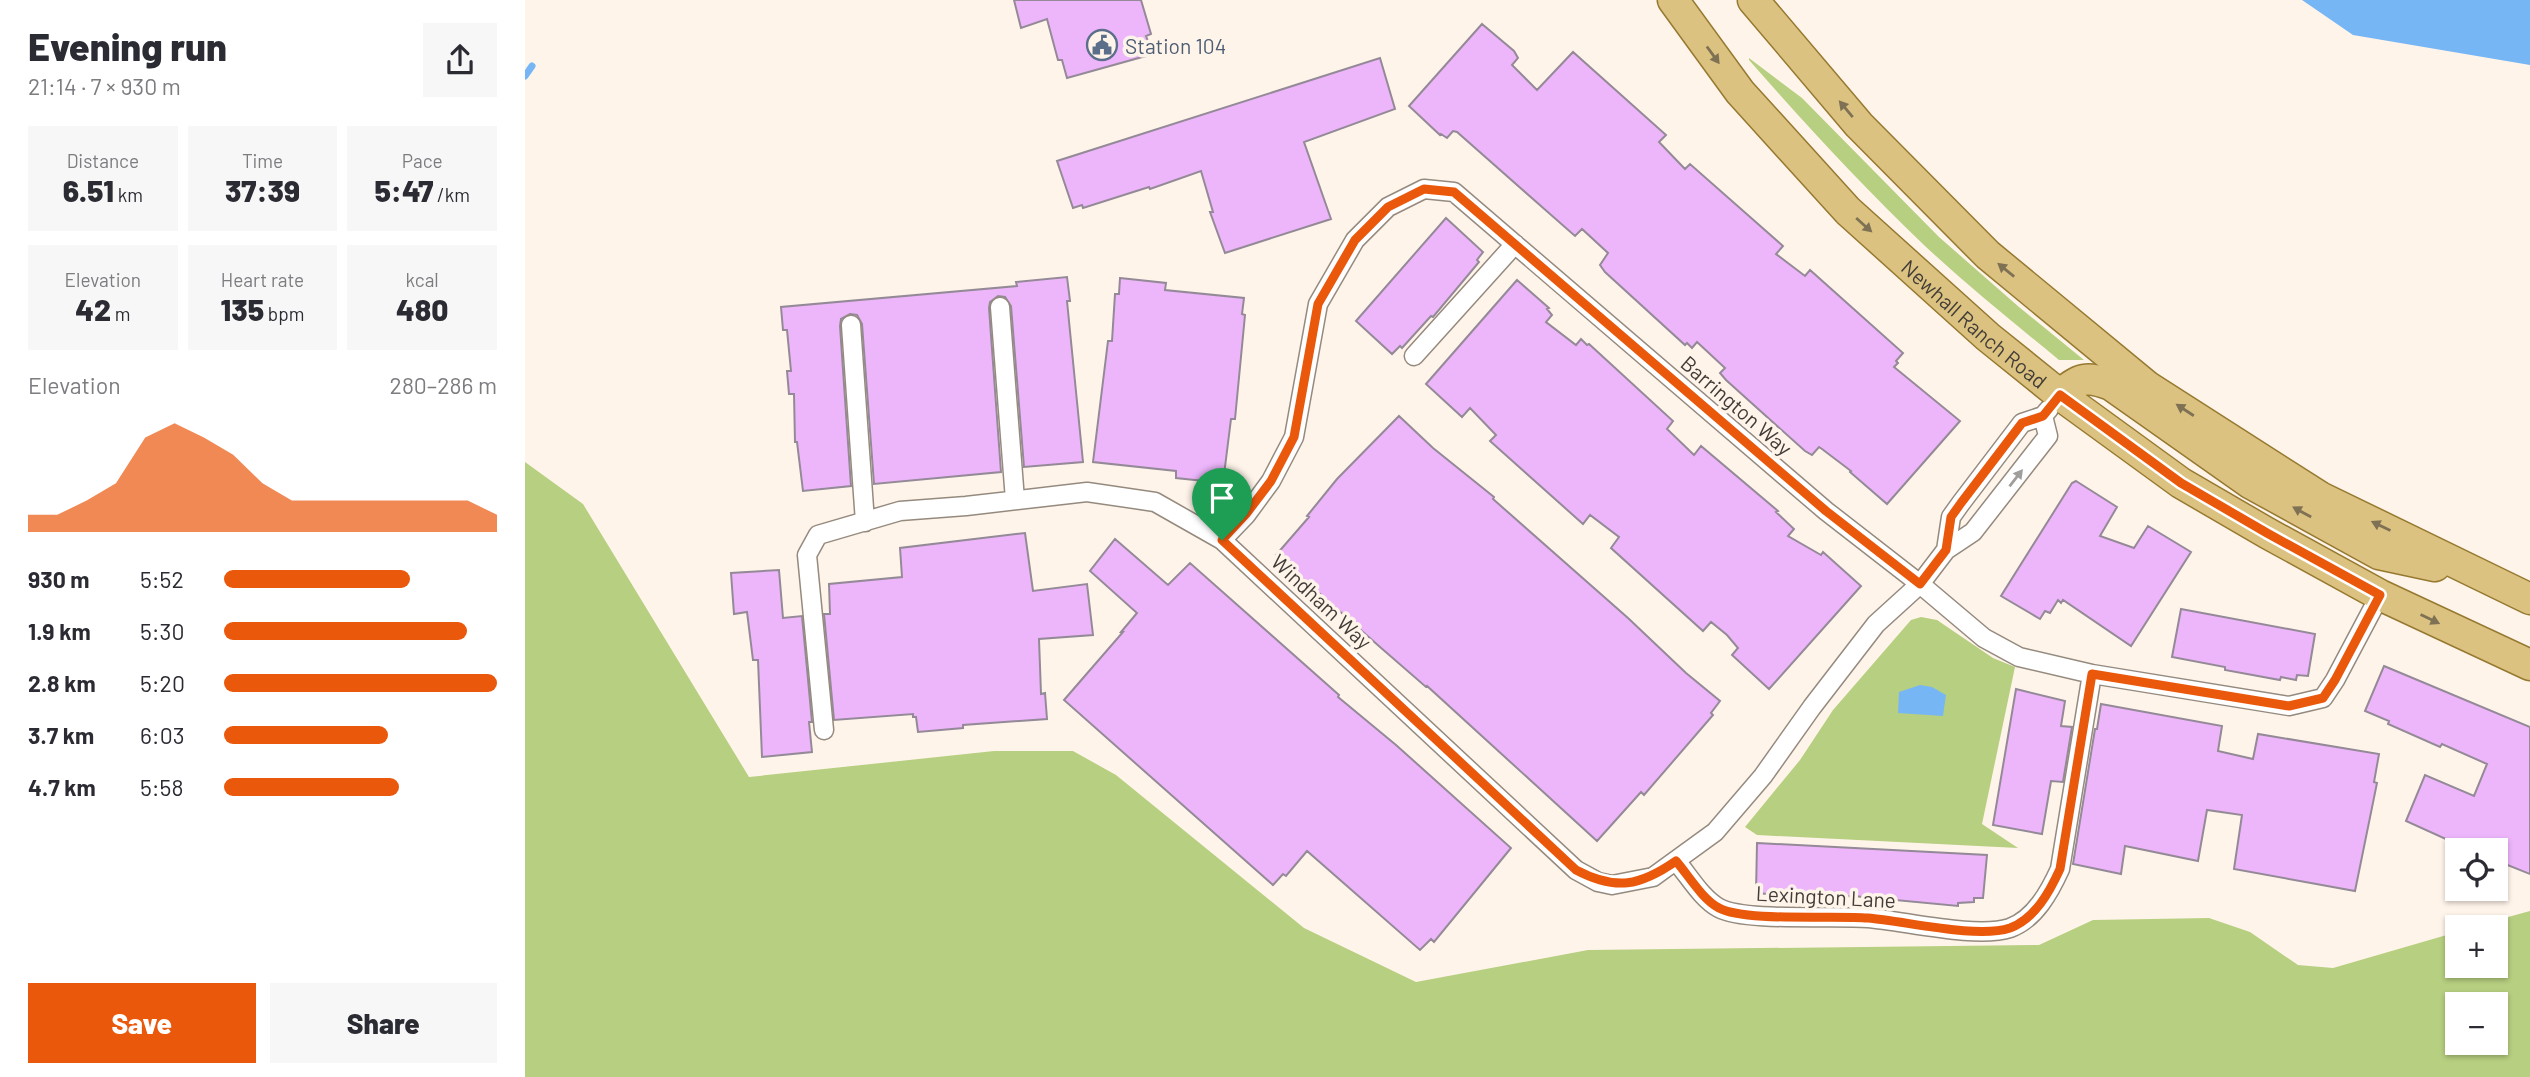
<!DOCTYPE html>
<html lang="en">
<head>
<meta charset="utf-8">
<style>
	:root { --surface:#fff; --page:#f7f7f7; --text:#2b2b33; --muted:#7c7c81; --accent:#ea580c }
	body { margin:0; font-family:Barlow,sans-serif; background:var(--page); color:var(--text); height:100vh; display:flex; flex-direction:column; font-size:26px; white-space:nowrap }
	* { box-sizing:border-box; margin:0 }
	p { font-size:23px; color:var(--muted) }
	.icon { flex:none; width:38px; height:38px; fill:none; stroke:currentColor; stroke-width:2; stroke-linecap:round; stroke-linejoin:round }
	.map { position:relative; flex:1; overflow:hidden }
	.drawer { display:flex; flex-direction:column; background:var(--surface); width:525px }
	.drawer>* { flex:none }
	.fabs { position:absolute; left:1920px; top:838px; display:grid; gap:14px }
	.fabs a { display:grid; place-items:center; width:63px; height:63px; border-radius:0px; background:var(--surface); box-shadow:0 2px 5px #0004; font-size:35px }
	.pin { position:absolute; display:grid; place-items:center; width:60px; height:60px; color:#fff; margin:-72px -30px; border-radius:50% 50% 50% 0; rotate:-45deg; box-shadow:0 0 7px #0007 }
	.pin .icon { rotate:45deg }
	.round { display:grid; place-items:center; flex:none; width:74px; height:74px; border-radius:0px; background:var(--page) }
	.head { display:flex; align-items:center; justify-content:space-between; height:119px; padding:0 28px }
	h1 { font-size:38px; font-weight:800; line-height:52px }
	.stats { display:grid; grid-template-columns:repeat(3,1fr); gap:10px; height:119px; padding:7px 28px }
	.stats div { display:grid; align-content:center; border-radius:0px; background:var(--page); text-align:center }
	.stats b { font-size:30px; font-weight:800 }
	.stats small { font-size:19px; font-weight:400 }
	.stats p { font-size:19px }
	.chart { height:196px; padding:14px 28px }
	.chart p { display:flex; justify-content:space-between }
	.chart svg { width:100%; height:126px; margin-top:7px; fill:var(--accent); opacity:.7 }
	.button { display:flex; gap:14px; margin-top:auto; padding:14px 28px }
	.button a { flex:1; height:80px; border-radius:0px; background:var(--accent); color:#fff; font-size:28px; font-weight:800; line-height:80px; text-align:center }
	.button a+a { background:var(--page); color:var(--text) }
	ul { padding:0 28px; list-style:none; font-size:23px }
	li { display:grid; grid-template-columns:112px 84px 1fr; align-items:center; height:52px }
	li i { height:18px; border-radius:9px; background:var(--accent) }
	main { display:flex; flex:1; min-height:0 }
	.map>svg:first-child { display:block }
	.green { fill:#b7cf80; fill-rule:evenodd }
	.water { fill:#77b6f4 }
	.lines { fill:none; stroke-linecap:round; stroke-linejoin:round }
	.stream { stroke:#77b6f4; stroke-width:7 }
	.building { fill:#edb6fb; stroke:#948a97; stroke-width:2 }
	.minor-casing { stroke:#958a7e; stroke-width:21 }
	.primary-casing { stroke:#967930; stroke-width:33 }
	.minor { stroke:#fff; stroke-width:18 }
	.primary { stroke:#dcc280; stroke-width:30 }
	.oneway { fill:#7f7254 }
	.oneway2 { fill:#a09e9b }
	.route-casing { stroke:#fff; stroke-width:14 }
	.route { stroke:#ea580c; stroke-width:9 }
	.labels { text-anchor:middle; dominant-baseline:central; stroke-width:7; stroke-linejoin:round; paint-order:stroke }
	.service-label { font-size:21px; fill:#4e5e75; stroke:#fff4ea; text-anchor:start }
	.street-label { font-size:21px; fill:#413c37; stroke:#fff4ea }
</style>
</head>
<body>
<main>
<section class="drawer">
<div class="head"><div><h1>Evening run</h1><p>21:14 · 7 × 930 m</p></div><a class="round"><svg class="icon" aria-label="share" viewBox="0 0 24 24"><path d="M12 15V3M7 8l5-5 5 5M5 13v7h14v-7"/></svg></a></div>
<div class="stats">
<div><p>Distance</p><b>6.51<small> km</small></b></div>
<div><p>Time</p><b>37:39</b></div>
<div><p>Pace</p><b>5:47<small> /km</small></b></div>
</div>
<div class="stats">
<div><p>Elevation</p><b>42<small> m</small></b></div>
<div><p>Heart rate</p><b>135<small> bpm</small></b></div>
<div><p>kcal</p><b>480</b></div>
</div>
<div class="chart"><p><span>Elevation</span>280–286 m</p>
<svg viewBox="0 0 160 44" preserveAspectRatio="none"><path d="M0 44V38L10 38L20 33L30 27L40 11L50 6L60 11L70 17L80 27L90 33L100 33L110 33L120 33L130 33L140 33L150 33L160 38V44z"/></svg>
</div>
<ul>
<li><b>930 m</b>5:52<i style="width:68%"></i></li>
<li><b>1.9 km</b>5:30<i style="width:89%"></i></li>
<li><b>2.8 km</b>5:20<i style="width:100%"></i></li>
<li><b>3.7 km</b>6:03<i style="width:60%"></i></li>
<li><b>4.7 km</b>5:58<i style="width:64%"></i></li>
</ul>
<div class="button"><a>Save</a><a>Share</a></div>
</section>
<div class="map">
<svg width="2005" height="1077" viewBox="0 0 2005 1077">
	<rect width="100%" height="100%" fill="#fff4ea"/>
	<path class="green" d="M1224 58 1277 98 1414 237 1494 307 1559 360H1534C1489 323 1443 286 1400 246 1338 187 1280 124 1224 60Z
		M0 462 58 504 224 777 469 751H548L591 775 779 928 891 982 1063 950 1514 945 1568 920 1684 918 1725 932 1773 965 1808 968 1932 932V966H1970V928L1947 927 2005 911V1077H0ZM1970 1004V1043H1932V1004Z
		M1396 617 1412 620 1468 658 1490 667 1457 824 1493 848 1232 835 1220 827 1275 760 1308 710 1386 620Z"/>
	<path class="water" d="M1777 0H2005V65L1828 35Z
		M1395 685 1407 687 1421 695 1418 716 1373 713 1374 692Z"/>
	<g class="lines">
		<path class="stream" d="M0 76 7 66"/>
	</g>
	<path class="building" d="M489 0H616L626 34 621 36 628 54 542 78 537 60H533L522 19 496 28Z
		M957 24 989 51 993 58 987 65 1012 90 1048 52 1141 135 1134 142 1160 169 1165 164 1258 246 1251 254 1280 276 1285 270 1378 353 1371 361 1373 363 1369 367 1435 421 1362 504 1325 472 1326 471 1297 449 1294 447 1287 455 1280 451 1201 380 1195 373 1200 368 1172 342 1167 348 1162 343 1160 345 1080 272 1075 265 1083 253 1057 229 1050 236 932 132 928 131 922 138 916 134 915 135 884 106Z
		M855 58 870 109 779 142 806 219 700 253 685 212H688L676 171 625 189 624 187 558 208 557 205 548 208 532 161Z
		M921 218 958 252 952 260 954 262 908 317 906 316 877 348 875 346 867 354 831 321Z
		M542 277 545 301H542L558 462 499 467 486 306 480 297 473 296 465 302 464 308 476 472 349 484 337 324 332 315 325 314 316 319 315 326 326 486 278 491 272 442H270L269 394H264L262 371H266L262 330H258L256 307 492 286 491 282Z
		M595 278 641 283 640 290 719 298 717 314 720 315 710 419H706L698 483 651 478V471L568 462 583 341H587L590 294H594Z
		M992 280 1024 308 1022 309 1027 315 1021 322 1051 345 1056 339 1062 345 1064 344 1148 421 1142 429 1169 455 1176 446 1253 511 1251 512 1269 529 1263 536 1296 555 1298 552 1336 586 1244 689 1207 655 1213 648 1202 635 1186 622 1178 631 1086 548 1094 537 1065 515 1058 524 965 441 971 435 945 408 937 417 901 384Z
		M874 416 908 448 969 497 968 499 1103 618 1161 673 1195 701 1186 713 1188 715 1119 795 1116 792 1072 841 902 686 901 687 855 647 751 555 784 517 782 516 812 479Z
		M1551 481 1592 507 1575 536 1609 548 1623 526 1666 552 1606 646 1538 600 1536 603 1533 600 1525 613 1520 611 1515 619 1476 596 1547 483Z
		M500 533 508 591 562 584 568 635 514 639 516 694 520 693 522 719 438 725V728L393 732 391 717H388V714L309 720 299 614H305L304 584 377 577 375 548Z
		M590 539 643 585 665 563 814 695 813 697 871 745 986 848 909 942 906 939 895 950 782 851 761 876 758 874 748 885 539 700 598 632H596L612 613 565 571Z
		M254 570 258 618 277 616 287 722H284L287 752 237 757 233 660H228L222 612 209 614 206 573Z
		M1656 609 1790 634 1783 676 1772 675 1771 680 1756 677 1755 680 1700 670V667L1647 657Z
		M1859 666 2005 727V874L1970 860V850H1945L1881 821 1900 775 1949 796 1962 764 1917 744 1915 747 1863 724 1864 721 1840 711Z
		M1491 689 1540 701 1536 726 1547 727 1538 782 1526 781 1517 834 1468 825Z
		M1576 704 1697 726 1693 751 1728 759 1733 734 1854 754 1849 782 1852 783 1830 891 1709 869 1717 815 1682 810 1673 861 1600 846 1596 874 1548 864 1570 729H1572Z
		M1232 843 1462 855 1458 898H1449V902L1433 903V906L1328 896 1312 897V900L1231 893Z"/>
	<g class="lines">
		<g class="minor-casing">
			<path id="minor" d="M475 307 490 500
				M326 325 340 522
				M889 356 990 244
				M697 540 721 515 746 481 769 437 793 304 830 240 863 207 899 189 929 192 1301 511 1395 584 1459 638 1494 657 1567 674 1764 706 1798 698 1810 680 1855 595
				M1421 550 1426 517 1436 503 1497 423 1518 416 1524 409
				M299 730 282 555 293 535 375 511 441 506 562 492 630 502 697 540 1051 870 1073 882 1087 885 1128 877 1190 832 1238 776 1287 707 1351 624 1395 584 1421 550 1448 532 1523 436 1518 416
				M1151 861C1164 876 1177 899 1194 908 1220 922 1309 915 1343 918 1380 921 1452 939 1485 928 1510 919 1525 891 1535 869L1567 674"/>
		</g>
		<g class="primary-casing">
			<g id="primary">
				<path id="s1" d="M1148 0 1215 92 1323 211 1463 337 1535 395 1656 483 1742 533 1855 595 2005 665"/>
				<path d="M1228 0 1334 125 1463 255 1623 387 1795 497 2005 599"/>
				<path d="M1535 395C1555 377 1562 376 1586 385L1725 483 1854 554 1910 566"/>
			</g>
		</g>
		<use href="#minor" class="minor"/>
		<use href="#primary" class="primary"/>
	</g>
	<defs><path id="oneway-solid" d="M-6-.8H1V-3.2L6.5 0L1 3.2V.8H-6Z" transform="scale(1.75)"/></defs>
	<g class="oneway">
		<use href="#oneway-solid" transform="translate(1188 55) rotate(54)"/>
		<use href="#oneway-solid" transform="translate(1321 109) rotate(-130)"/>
		<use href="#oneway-solid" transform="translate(1339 225) rotate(42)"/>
		<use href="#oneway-solid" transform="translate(1481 270) rotate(-141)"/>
		<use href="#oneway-solid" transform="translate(1660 410) rotate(-147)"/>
		<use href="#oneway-solid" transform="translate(1777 512) rotate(-151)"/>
		<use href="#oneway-solid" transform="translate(1856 526) rotate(-154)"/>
		<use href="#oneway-solid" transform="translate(1905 619) rotate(26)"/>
	</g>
	<use class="oneway2" href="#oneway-solid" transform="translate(1491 478) rotate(-52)"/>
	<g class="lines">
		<g class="route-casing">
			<path id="route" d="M899 189 929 192 1301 511 1395 584 1421 550 1426 517 1436 503 1497 423 1518 416 1535 395 1656 483 1742 533 1855 595 1810 680 1798 698 1764 706 1567 674 1535 869C1525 891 1510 919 1485 928 1452 939 1380 921 1343 918 1309 915 1220 922 1194 908 1177 899 1164 876 1151 861 1115 886 1091 891 1051 870L697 540 721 514 746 481 769 437 793 304 830 240 863 207Z"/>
		</g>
		<use href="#route" class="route"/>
	</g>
	<defs>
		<g id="civic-ring" transform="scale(1.575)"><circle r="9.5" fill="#fff4ea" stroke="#5c6f8a" stroke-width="1.5"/><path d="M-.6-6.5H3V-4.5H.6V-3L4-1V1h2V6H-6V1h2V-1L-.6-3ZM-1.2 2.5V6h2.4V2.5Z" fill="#5c6f8a"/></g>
	</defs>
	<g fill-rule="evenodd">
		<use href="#civic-ring" x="577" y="45"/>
	</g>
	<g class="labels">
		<g class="service-label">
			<text x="600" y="45">Station 104</text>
		</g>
		<g class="street-label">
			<text stroke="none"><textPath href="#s1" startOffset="444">Newhall Ranch Road</textPath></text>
			<text transform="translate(1212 405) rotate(41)">Barrington Way</text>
			<text transform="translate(797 601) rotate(43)">Windham Way</text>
			<text transform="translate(1301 896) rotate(3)">Lexington Lane</text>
		</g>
	</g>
</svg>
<div class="fabs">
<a><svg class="icon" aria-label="locate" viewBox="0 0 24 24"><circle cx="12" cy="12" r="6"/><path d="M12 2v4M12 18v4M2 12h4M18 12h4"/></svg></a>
<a>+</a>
<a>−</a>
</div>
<div class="pin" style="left:697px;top:540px;background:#1e9e55"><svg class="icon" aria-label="arrive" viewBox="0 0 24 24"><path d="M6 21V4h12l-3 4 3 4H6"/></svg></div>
</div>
</main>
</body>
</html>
